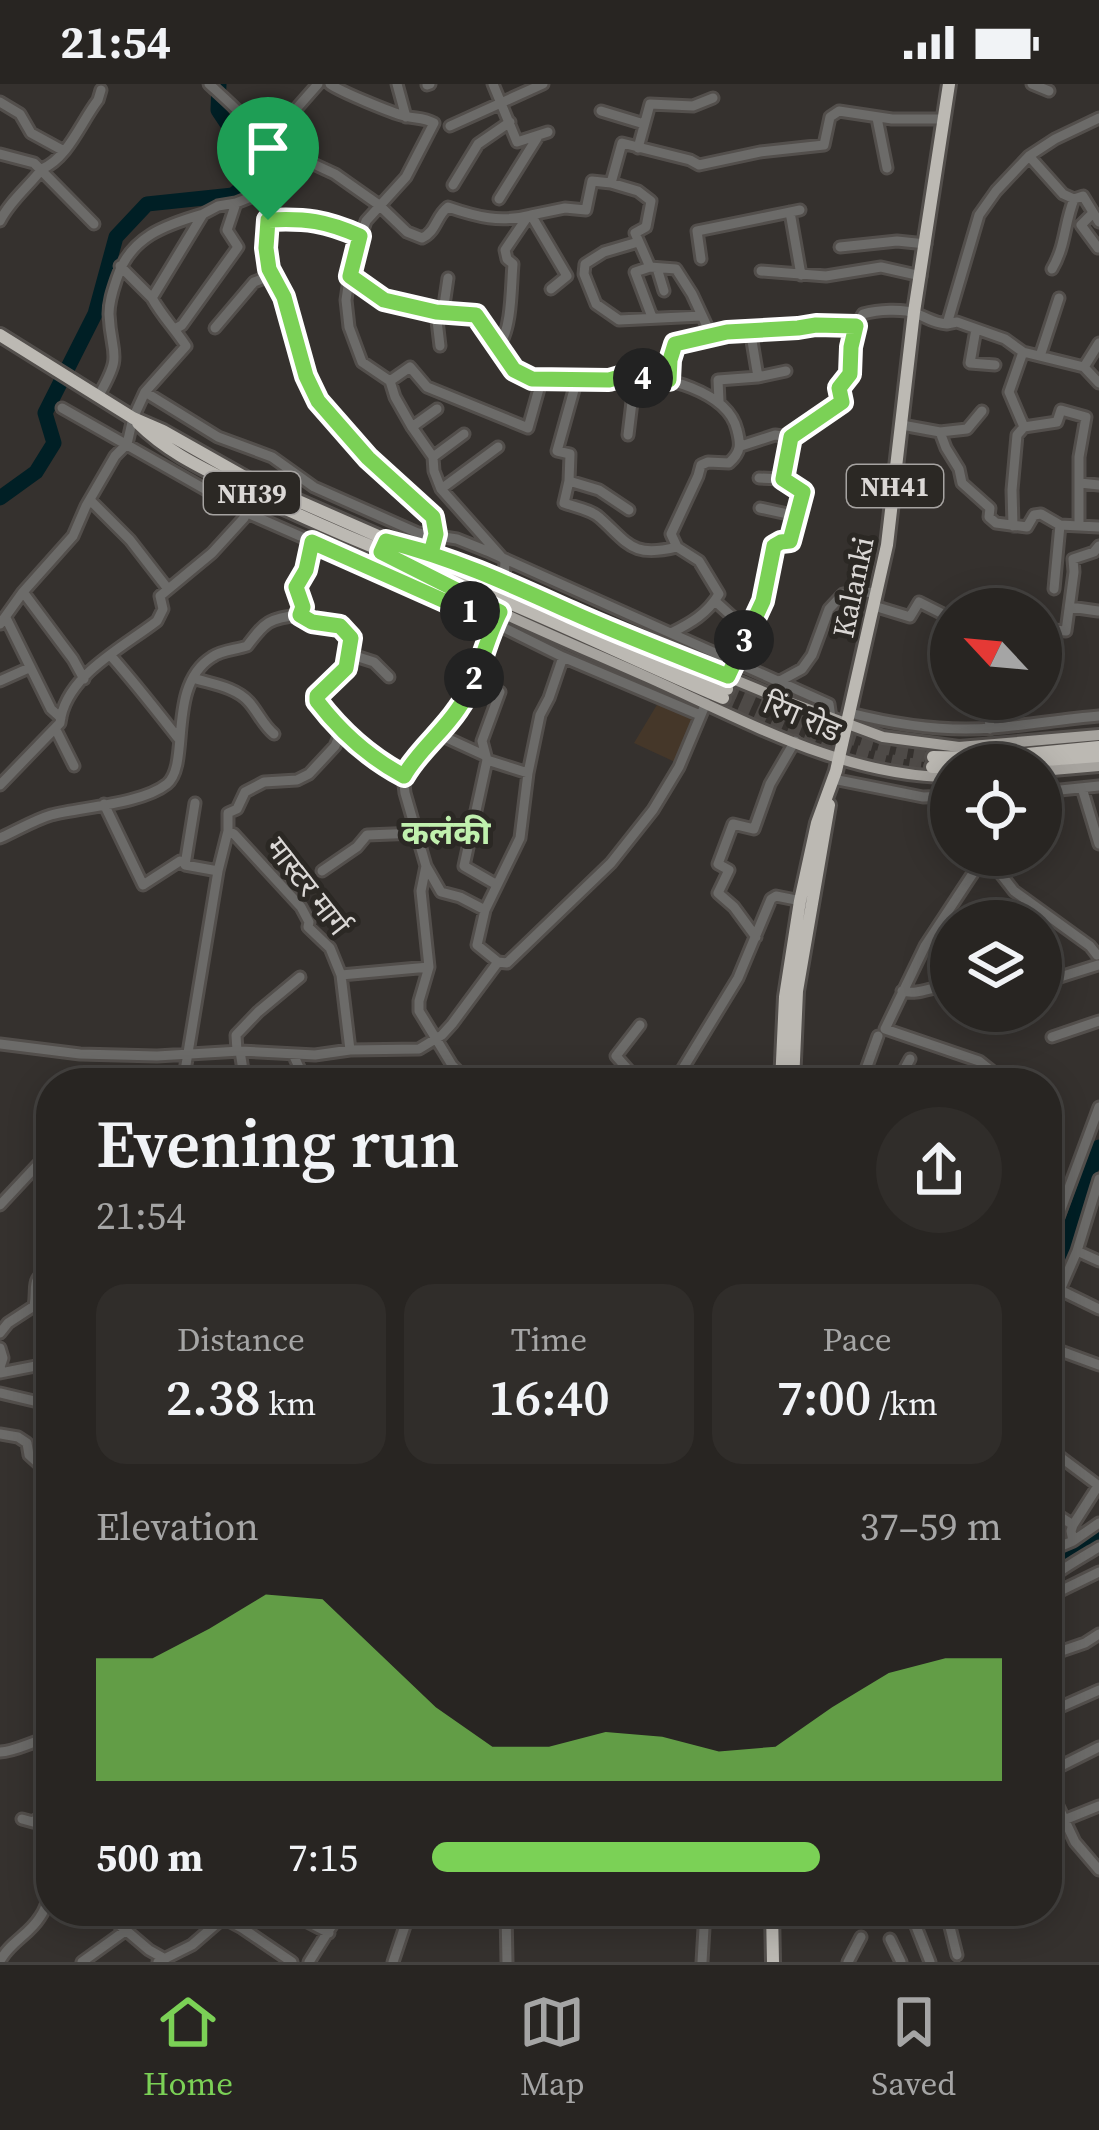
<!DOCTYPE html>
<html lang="en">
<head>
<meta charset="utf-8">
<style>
	:root { --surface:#282522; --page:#302d2a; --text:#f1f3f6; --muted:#a5a5a5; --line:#444240; --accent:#7bd156 }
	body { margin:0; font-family:"Source Serif 4","Noto Sans Devanagari",serif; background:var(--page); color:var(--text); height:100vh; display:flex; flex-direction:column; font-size:45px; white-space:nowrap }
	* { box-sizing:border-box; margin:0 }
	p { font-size:39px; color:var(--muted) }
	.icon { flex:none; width:66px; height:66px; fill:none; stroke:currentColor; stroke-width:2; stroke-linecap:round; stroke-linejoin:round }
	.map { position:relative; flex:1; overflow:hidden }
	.panel { position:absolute; left:36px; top:984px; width:1026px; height:858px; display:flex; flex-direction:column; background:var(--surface); border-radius:48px; box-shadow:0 6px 30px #0003,0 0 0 3px var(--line) }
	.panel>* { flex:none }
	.needle { width:78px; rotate:296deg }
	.fabs { position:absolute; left:930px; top:504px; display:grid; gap:24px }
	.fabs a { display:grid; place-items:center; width:132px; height:132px; border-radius:50%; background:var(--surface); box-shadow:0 6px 30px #0003,0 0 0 3px var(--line); font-size:60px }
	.pin { position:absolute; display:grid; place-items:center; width:102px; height:102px; color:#fff; margin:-123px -51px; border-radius:50% 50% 50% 0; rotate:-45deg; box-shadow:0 0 12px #0007 }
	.pin .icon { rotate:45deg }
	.km { position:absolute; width:60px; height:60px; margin:-30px; border-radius:50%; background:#222; color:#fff; font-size:33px; line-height:60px; text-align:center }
	.round { display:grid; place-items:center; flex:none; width:126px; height:126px; border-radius:63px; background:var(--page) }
	.summary { display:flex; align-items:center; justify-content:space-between; height:204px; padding:0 60px }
	h1 { font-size:66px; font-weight:600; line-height:90px }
	.metrics { display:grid; grid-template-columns:repeat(3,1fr); gap:18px; height:204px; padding:12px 60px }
	.metrics div { display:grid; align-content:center; border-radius:30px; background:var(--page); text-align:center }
	.metrics b { font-size:51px; font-weight:600 }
	.metrics small { font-size:33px; font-weight:400 }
	.metrics p { font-size:33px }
	.chart { height:336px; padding:24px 60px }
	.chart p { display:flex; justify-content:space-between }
	.chart svg { width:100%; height:216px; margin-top:12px; fill:var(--accent); opacity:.7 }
	ul { padding:0 60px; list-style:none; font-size:39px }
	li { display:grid; grid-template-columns:192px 144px 1fr; align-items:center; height:90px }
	li i { height:30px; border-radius:15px; background:var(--accent) }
	.status { display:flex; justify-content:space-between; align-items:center; height:84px; padding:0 60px; background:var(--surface); direction:ltr }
	.status svg { height:33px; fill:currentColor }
	.tabs { display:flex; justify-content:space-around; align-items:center; height:168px; border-top:3px solid var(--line); background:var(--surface); font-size:33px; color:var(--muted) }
	.tabs a { display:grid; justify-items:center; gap:6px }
	.tabs .on { color:var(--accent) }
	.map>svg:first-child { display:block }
	.medical { fill:#453729 }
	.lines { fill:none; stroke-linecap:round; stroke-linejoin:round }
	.river { stroke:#001f25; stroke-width:15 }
	.highway-tunnel { stroke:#4e4a47; stroke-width:12; stroke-dasharray:12 6; stroke-linecap:butt }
	.minor-casing { stroke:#534f4c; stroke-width:15 }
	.major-casing { stroke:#534f4c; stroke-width:16 }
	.highway-casing { stroke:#534f4c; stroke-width:18 }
	.minor { stroke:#6c6b69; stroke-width:9 }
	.major { stroke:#a6a39e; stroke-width:10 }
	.highway { stroke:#bcb9b3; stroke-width:12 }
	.route-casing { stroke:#fff; stroke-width:24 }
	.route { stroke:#7bd156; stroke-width:15 }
	.labels { text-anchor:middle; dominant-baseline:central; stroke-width:10; stroke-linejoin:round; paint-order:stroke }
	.shield { fill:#2b2824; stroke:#a6a3a1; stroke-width:3 }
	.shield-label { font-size:27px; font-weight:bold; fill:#dbd8d6 }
	.street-label { font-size:30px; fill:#dbd8d6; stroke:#2b2824 }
	.neighbourhood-label { font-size:33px; font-weight:bold; fill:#c0f0ae; stroke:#2b2824 }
</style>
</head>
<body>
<div class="status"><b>21:54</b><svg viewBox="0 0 49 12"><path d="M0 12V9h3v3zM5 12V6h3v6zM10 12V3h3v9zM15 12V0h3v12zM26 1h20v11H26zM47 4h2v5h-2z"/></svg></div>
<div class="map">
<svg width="1099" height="1878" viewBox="0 0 1099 1878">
	<rect width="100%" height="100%" fill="#35312e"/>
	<path class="medical" d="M658 619 695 632 675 678 634 659Z"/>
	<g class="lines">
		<path class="river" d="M0 414 36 388 54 359 45 329 95 230 116 153 147 120 233 111 245 101 244 65 218 26 219 0
			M1047 1206 1060 1185 1065 1158 1099 1063
			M1047 1477 1099 1450"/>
		<path class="highway-tunnel" d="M727 605C794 632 861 666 933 673
			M723 614C790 643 858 675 932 683"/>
		<g class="minor-casing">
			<path id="minor" d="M209 0C224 14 256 41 262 59L269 136 267 179 284 213 306 292 318 317 368 374 415 419 433 433 436 450 431 469
				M330 0C339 7 392 29 405 32 416 35 423 33 434 39L406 93 366 137 351 182 346 216 349 243 362 278 390 297 395 313 412 343 433 373 434 387 441 405 505 477 504 496
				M397 0 406 33
				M493 0 517 58 548 48
				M1032 0 1049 7
				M427 1 430 0
				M0 18 20 30 31 49 64 67
				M601 27 644 40
				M877 34 887 84
				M450 42 543 0
				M270 45 307 77 335 90 379 121 407 148 422 154C436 148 436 132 448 123 477 133 500 139 531 131
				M270 45 296 25 318 0
				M638 64 650 20 693 22 713 14
				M0 70 34 79 94 140
				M1029 72 1063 110 1074 115 1083 112 1099 138
				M611 99 638 107 651 117 646 143 635 149 650 183 676 185 692 210 712 253
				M453 101 478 60 510 38
				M499 115 537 54
				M790 128 801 191
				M1092 130 1081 141 1098 164
				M269 136C306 134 326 137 360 152
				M0 137C10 117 28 103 42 85 68 74 81 38 98 16L101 6
				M638 158 604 168 585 180 584 190 596 220 619 236 702 232
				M840 163 897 157 926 160
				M701 175 697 147 800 126
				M120 182 152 214
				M650 183 635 188 652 233
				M657 184 664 207
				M1052 185C1066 161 1064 140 1074 115
				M761 187 826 192 881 183 921 192
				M350 192 384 216 436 228 476 231 514 286 532 294C557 294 583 299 608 296 625 295 608 294 626 292 661 290 728 307 737 346 741 361 741 368 729 379L708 378 701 381 698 392 671 450 677 463 699 477 719 510C707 530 691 539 671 549
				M551 205 567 192 531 131 565 124 586 126 592 97 611 99 622 59 690 76 699 81 760 68 824 61 830 33 839 27 892 35H942
				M436 228 440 262
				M443 228 448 194
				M947 240 957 238 1005 255 1023 268 1084 283 1099 259
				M215 244 254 198 272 191
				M175 245 182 241 238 163 227 146 236 119
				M976 245 970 279 995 281
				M499 261C512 245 511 202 513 180L507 175 505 166 528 132
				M1023 268 1009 308 1024 343 1057 338 1061 326 1086 333 1079 373V441
				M1040 272 1059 214
				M1084 283 1099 299
				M758 293 786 287
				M577 295 557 367 570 370 569 397 564 419C575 423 592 426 600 434 629 460 632 474 677 463
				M669 295 670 276 675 260 727 248 798 245 816 241 856 242
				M390 297 410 283 427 303 528 344 542 294
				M145 308 218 353 272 373 314 403 418 449 457 455 487 467 829 620 831 634
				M99 311C124 267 111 274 109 230 109 217 113 206 117 194 130 153 165 141 203 130
				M719 317 718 296 758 293 750 245
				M62 324 245 428 466 525 563 573 700 631
				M902 341 940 348 946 364 959 385 962 399 990 424 989 433 996 439 1027 443 1034 431 1041 430 1060 441 1099 443
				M412 343 437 325
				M940 348 967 345 982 327
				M628 351 635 293
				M741 362 775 351 791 353 842 318 839 304 851 290V263L856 242 863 230C877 226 903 224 917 230 931 235 930 238 947 240L979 131 996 107 1029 72 1055 55 1099 34
				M433 373 464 350
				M759 394 783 395
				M569 397 599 406 629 426
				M1080 399 1099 401
				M441 405 498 363
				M90 416 130 456 168 505
				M760 424 797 432
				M1013 442 1012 406 1017 351 1024 343
				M1054 505 1060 441
				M23 508 73 575 84 595
				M715 517 748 547
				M874 522 910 533 919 518 951 534
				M1070 523 1098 527
				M300 531 303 523 296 503 306 486 312 458
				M6 534 51 625 61 634
				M0 540 23 508 73 452 86 422 115 372 127 360 133 334 145 308 186 262C175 245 162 232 152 214L203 130 218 122 236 119 266 107
				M1041 545 1066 547 1074 488 1073 475 1094 468 1099 462
				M349 570 374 578 389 593
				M111 572C135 599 156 626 178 654
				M728 592 763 517 774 462 790 457 803 408 783 395 791 353
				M193 594C212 600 236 603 249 618 258 628 263 641 274 650
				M0 597 29 584
				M780 597 802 585 812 571 829 525 843 510 877 508
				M988 615 990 645
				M850 629C897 641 944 648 993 644 1029 641 1063 635 1099 632
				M55 644 74 682
				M438 650 486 672
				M487 676 528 689
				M833 695 923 713 951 712
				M0 701 60 639C65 592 122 564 157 537L163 525 160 512 212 469 244 434 245 428
				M1082 704 1099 760
				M1041 708 1099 702
				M195 719 185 781 218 787
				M104 720 143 801 180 777 184 778
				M228 747 234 750 301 823 309 838 308 843 330 864 341 891 350 966
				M0 754C16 747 34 736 51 731 82 723 142 720 167 700 191 680 166 602 212 573 222 566 235 566 247 562 265 538 269 534 300 531 314 541 332 534 345 545 352 551 351 553 350 562 346 599 324 591 317 617 340 647 370 674 403 692
				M985 771 925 862 885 945 979 977 1003 996 1015 999
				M986 771 1014 807 1090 862 1097 871
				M426 782 441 808 460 813 485 826
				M322 787 357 763 367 751 417 749
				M497 801 464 782 487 676 482 657 500 608
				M756 853 734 823 718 809 729 786 718 780 733 740 754 745 770 700 795 657
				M498 878 477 861 485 826 520 754 528 689 540 631 549 614 563 573
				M341 891 429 883
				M1041 899 1098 881
				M902 907C920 912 933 901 951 902
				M640 941 616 972 640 999
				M1052 953 1099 937
				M0 960 80 970 157 972 240 967 315 971 350 966 419 965 442 951 452 940 498 878 507 879 611 779 653 726 679 683 706 619
				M237 967 236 951 258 928 300 893
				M240 967 245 999
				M293 970 306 999
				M183 999 218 787 228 747V729L237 725 245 708 264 698 297 696 309 690 335 662 342 646
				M443 999 455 984
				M469 999 452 981 419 927V917L429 883 421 807 426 782 405 709 403 692 458 626 468 609 500 528
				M674 999 738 894 771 815 776 812 806 818
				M861 999 878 952
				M897 999 910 975
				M927 999 932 991
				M0 1121 43 1075H51
				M1077 1167 1099 1177
				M1047 1169 1054 1144 1099 1023
				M1060 1206 1077 1167 1099 1095
				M1047 1218 1060 1206 1099 1225
				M0 1249 8 1239 34 1222C38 1201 29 1197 51 1183
				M1047 1262 1099 1281
				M0 1264 3 1274 0 1283
				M0 1289 51 1279
				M0 1309 51 1321
				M0 1350 18 1353 27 1359 29 1371 51 1391
				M1047 1363 1099 1402
				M1047 1424 1073 1441
				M1073 1457 1099 1439
				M1047 1468 1073 1457 1071 1447 1073 1441 1098 1402
				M1054 1510 1099 1488
				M1047 1514 1054 1510C1054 1504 1053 1496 1056 1491 1059 1486 1091 1468 1099 1463
				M1047 1572 1085 1559 1099 1550
				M1047 1629 1099 1606
				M0 1668C18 1667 33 1656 51 1654
				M1047 1689 1099 1663
				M1047 1699 1075 1758 1099 1786
				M22 1735 33 1738 44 1730 51 1729
				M1047 1747 1064 1736 1099 1722
				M210 1827 242 1844 292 1878
				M287 1827 329 1849
				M506 1827 507 1878
				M910 1827 930 1878
				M946 1827 957 1871
				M995 1827V1833
				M107 1837H115L149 1866 165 1875
				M890 1855 901 1878
				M0 1877C10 1858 29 1851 40 1833 46 1825 48 1815 51 1806
				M82 1878 125 1847
				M158 1878 192 1861 222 1835
				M309 1878 341 1827
				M393 1878 410 1827
				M702 1878 705 1827
				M848 1878 861 1853"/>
		</g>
		<g class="major-casing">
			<path id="major" d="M419 466 504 496 573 529 786 617 883 653 959 663 1099 651
				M410 483C486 524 566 557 645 592 742 635 843 693 951 693
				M1041 687 1099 682"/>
		</g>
		<g class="highway-casing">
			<path id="highway" d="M0 251 133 334 163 347 248 395 727 605
				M138 339C169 370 207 386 246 406 317 441 390 470 464 500 551 535 636 577 723 614
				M933 673 986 674 1099 663
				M1046 676 1099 672
				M932 683H951
				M781 999 785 913 800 817 817 739 836 687 887 461 914 228 949 0
				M793 999 797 907 829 721
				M772 1827 773 1878"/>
		</g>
		<use href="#minor" class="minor"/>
		<use href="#major" class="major"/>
		<use href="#highway" class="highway"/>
	</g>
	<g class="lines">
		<g class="route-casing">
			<path id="route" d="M268 136 266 164 269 185 284 213 306 292 318 317 368 374 433 433 436 450 431 469 386 457 381 468 500 528 494 539 312 458 306 486 296 503 303 523 300 531 312 538 340 542 351 554 346 584 317 612V617C340 647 370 674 404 692 418 667 442 649 458 625 479 596 484 559 500 528L381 468 386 457C455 475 507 499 571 528 622 551 675 571 728 592L763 517 774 462 781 458 790 457 803 408 783 395 791 353 842 318 839 304 850 290 851 263 856 242 816 241 798 244 727 248 675 260 670 276 669 296 623 292 609 296 532 295 514 286 476 231 436 228 384 216 350 192 360 152C326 137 306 134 268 136"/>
		</g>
		<use href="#route" class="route"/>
	</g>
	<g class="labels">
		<g class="shield">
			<rect x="847" y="381" width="96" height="42" rx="9"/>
			<rect x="204" y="388" width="96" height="42" rx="9"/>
		</g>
		<g class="shield-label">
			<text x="895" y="402">NH41</text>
			<text x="252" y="409">NH39</text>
		</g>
		<g class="street-label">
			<text transform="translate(853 503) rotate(-78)">Kalanki</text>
			<text transform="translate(802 633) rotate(23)">रिंग रोड</text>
			<text transform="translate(308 802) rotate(52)">मास्टर मार्ग</text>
		</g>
		<g class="neighbourhood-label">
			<text x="446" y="748">कलंकी</text>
		</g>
	</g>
</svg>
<div class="fabs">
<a><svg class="needle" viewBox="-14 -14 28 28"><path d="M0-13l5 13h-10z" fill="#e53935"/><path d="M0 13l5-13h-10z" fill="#a5a5a5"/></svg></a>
<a><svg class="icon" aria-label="locate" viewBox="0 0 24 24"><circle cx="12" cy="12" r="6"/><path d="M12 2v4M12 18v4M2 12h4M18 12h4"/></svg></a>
<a><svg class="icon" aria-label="layers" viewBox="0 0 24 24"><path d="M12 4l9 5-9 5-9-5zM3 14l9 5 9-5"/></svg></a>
</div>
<div class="pin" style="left:268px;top:136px;background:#1e9e55"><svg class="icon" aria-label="arrive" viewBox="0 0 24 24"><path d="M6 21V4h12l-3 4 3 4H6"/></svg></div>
<b class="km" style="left:470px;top:527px">1</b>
<b class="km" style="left:474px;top:594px">2</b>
<b class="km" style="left:744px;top:556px">3</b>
<b class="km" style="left:643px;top:294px">4</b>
<section class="panel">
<div class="summary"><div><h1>Evening run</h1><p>21:54</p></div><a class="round"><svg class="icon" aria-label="share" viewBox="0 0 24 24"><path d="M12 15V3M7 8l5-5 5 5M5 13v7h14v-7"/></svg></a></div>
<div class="metrics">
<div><p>Distance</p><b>2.38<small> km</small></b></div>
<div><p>Time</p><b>16:40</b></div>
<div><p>Pace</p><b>7:00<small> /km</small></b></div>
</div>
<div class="chart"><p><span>Elevation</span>37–59 m</p>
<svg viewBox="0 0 160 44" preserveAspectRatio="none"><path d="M0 44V19L10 19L20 13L30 6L40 7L50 18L60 29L70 37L80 37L90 34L100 35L110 38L120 37L130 29L140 22L150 19L160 19V44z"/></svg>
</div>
<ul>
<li><b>500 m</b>7:15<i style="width:68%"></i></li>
</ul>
</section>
</div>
<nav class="tabs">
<a class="on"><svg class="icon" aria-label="home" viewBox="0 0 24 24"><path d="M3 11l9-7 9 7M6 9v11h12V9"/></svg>Home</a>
<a><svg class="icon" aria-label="map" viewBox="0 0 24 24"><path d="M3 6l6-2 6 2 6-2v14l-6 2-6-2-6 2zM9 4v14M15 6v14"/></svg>Map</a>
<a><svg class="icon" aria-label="saved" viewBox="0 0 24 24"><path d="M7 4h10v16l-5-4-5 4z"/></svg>Saved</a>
</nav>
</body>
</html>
